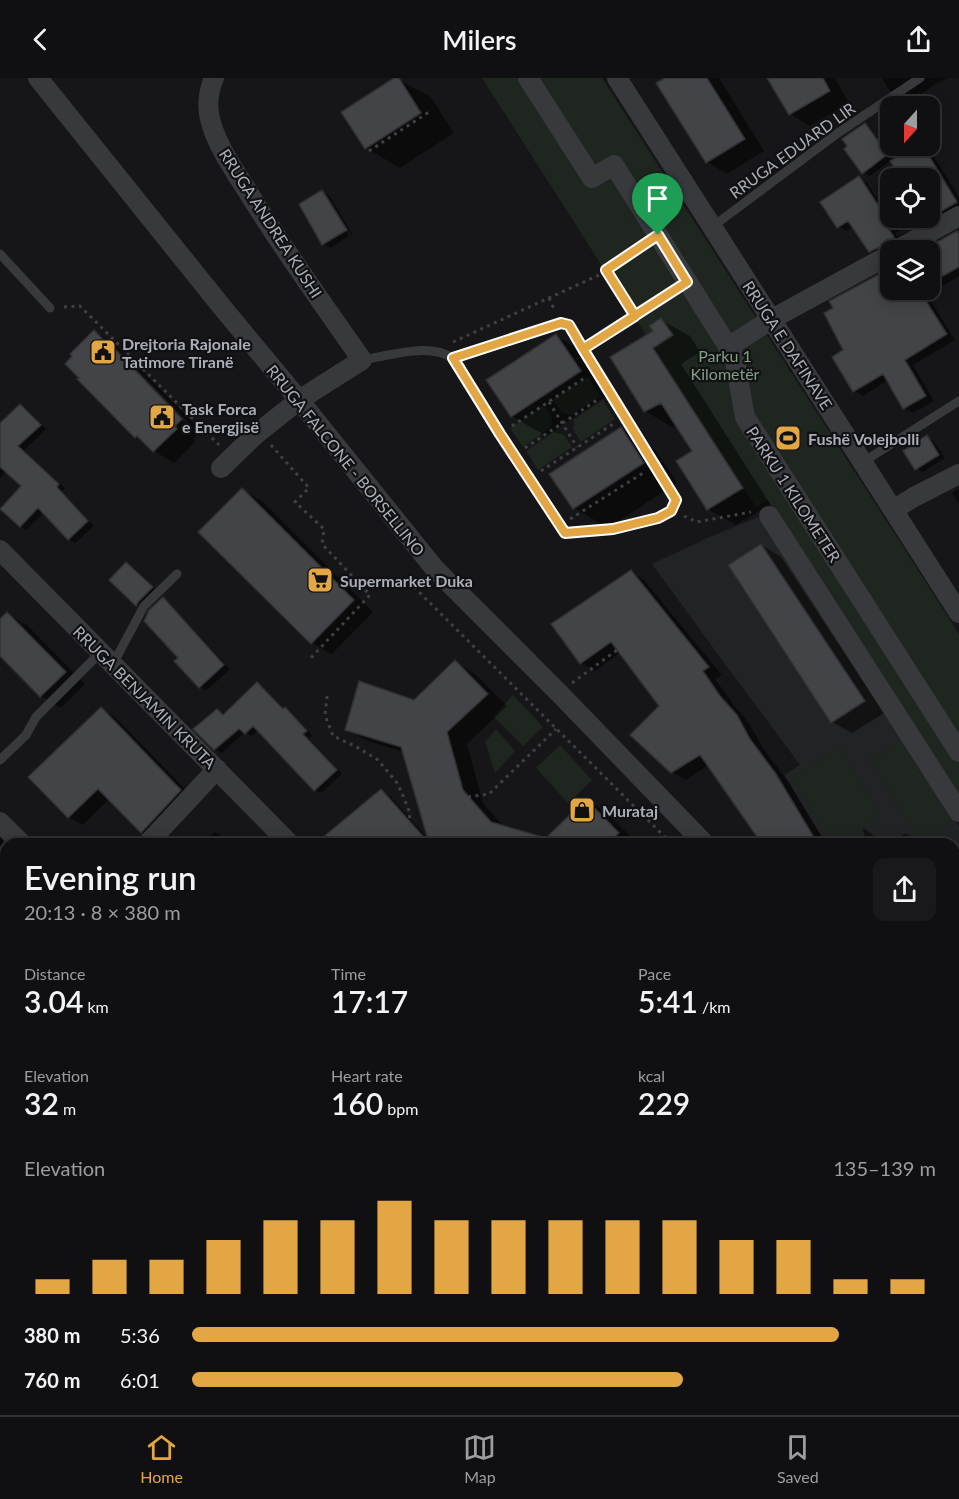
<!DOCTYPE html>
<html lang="en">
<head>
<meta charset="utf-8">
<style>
	:root { --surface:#101012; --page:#19191b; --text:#f1f3f6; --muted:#9c9d9f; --line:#303032; --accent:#e2a645 }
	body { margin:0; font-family:Lato,sans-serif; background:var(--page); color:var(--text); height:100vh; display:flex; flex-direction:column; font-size:22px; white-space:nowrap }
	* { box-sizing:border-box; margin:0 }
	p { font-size:20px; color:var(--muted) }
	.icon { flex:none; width:33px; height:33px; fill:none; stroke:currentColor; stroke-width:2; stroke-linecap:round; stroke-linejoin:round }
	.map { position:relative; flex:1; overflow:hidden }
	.drawer { position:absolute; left:0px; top:760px; width:960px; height:578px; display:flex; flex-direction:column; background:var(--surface); border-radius:18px 18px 0 0; box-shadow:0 3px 15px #0003,0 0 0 2px var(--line) }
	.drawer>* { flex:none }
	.needle { width:39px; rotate:201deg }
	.fabs { position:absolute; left:880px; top:18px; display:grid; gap:12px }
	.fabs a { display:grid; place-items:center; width:60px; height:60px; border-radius:12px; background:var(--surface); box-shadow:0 3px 15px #0003,0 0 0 2px var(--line); font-size:30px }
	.pin { position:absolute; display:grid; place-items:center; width:51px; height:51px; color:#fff; margin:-62px -26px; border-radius:50% 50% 50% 0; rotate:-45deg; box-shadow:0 0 6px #0007 }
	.pin .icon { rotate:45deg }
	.round { display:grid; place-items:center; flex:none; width:63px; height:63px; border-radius:12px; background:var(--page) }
	.head { display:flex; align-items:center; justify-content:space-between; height:102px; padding:0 24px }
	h1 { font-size:33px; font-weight:600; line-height:45px }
	.figures { display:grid; grid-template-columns:repeat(3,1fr); gap:9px; height:102px; padding:6px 24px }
	.figures div { display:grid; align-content:center }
	.figures b { font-size:30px; font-weight:600 }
	.figures small { font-size:16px; font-weight:400 }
	.figures p { font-size:16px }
	.chart { height:168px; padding:12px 24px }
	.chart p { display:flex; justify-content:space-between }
	.chart svg { width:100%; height:108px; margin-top:6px; stroke:var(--accent); stroke-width:6 }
	ul { padding:0 24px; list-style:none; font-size:20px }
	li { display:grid; grid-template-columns:96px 72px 1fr; align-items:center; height:45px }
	li i { height:15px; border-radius:8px; background:var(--accent) }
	header { display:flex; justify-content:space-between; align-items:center; height:78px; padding:0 24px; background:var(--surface); font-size:27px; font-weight:600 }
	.menu { display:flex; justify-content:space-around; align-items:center; height:84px; border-top:2px solid var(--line); background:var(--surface); font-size:16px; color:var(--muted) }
	.menu a { display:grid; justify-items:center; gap:3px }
	.menu .current { color:var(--accent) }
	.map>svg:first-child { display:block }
	.built { fill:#222325 }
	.green { fill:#1f261f }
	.shadow { fill:#0007; fill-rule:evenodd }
	.building { fill:#434448; stroke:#313134; stroke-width:1.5 }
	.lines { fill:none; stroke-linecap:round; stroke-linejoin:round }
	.path { stroke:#3e4044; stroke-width:3; stroke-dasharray:3 4.5; stroke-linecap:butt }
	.lane { stroke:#38393d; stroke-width:9 }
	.street { stroke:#38393d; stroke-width:20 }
	.primary { stroke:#54565b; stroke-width:30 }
	.route-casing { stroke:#fff; stroke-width:12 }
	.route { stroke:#e2a645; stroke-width:8 }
	.labels { text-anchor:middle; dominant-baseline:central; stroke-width:4.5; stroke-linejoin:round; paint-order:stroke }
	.street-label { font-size:16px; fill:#aaaeb7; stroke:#111113 }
	.poi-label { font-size:16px; font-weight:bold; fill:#aaaeb7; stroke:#111113; text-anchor:start }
	.park-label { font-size:16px; fill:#82a083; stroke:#111113 }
</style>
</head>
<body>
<header><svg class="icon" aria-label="back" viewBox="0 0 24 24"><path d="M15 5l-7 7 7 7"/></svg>Milers<svg class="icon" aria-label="share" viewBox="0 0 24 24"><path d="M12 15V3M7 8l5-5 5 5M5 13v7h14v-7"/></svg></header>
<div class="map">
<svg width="959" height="1337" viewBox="0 0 959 1337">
	<rect width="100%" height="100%" fill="#161618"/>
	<path class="built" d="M758 439 959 748V861L954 865V766H826L784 697 800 687 725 586 652 486 707 460Z"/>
	<path class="green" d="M482 0H602L959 556V722L768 422 756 429Z
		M588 299 600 318 571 337 561 334 553 321Z
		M603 322 615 341 581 364 573 351 574 341Z
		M544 327 552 339 551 349 523 369 510 350Z
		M554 354 564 357 572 369 538 392 526 373Z
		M513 617 543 649 523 668 493 638Z
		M496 651 515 673 495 695 485 664Z
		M900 663 951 743 920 763 869 682Z
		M560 667 592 702 568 725 536 690Z
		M839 669 881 738 835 766H833L791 699Z"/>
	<path class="shadow" d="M396 0 431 19 454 55 400 90 366 70Z
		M667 0H719L764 73 727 96 707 84 658 6Z
		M769 0H835L849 25 810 48 790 36Z
		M882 0H948L937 5 909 24 889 12Z
		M865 47 871 51 895 82 919 68H924L929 71 959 119V132L940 143 932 139 930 135V100H903L891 82 870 98 863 94Z
		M859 100 867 105 883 129 891 124V140H919L895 155 902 164 878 178 870 173 854 148 846 153 838 148Z
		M322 114 329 117 352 156 351 157 327 117H324L349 158 330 170 324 166 301 126Z
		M957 154 959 155V198L927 217 955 262 913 287 934 323 913 335 904 330 888 302 863 318 854 313 845 272 891 191V212H930V172H924Z
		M661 242 690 258 700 274 681 286 770 426 736 447 708 431 678 383 694 373 677 347 673 350 645 333 655 253Z
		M94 254 114 265 126 278 131 281 201 353 193 361 196 363 174 385 154 373 145 364 136 359 74 278ZM109 267 116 270 189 345 187 347Z
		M556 258 590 277 614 313 546 358 512 338Z
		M21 328 27 331 46 351 23 373 65 410 62 413 94 448 75 465 69 461 44 434 27 452 20 448 23 408 7 393 0 400V351Z
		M621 351 655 371 677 405 608 450 574 430Z
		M927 359 933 363 945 380 923 394 916 391Z
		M959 411V426L952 415Z
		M242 412 262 423 373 534 332 576 312 565Z
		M761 467 781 479 884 635 852 655 832 644Z
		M126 485 133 489 159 514 144 530 137 527 111 502Z
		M631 494 644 502 722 597 715 601 734 627 750 647 763 670 790 706 826 766H764L709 687 686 702 672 694 660 628 621 574 595 593 581 585 553 546Z
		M163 521 169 525 230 591 206 613 200 609 180 580Z
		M7 536 27 547 85 606 61 630 41 618 0 576V543Z
		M455 584 475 596 507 628 467 666 483 725 504 749 546 762 586 722 606 734 638 766H434L431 763 427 766H413L405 764 408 766H318L381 713 390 718 430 763 404 674 367 663 347 651 415 623Z
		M257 606 263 610 285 632 292 635 312 657 309 660 342 696 321 715 315 712 259 652 252 658 245 654 222 675 215 671 196 651 217 633 224 638Z
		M101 631 115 639 194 720 155 761 142 754 110 720 83 747 69 739Z
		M863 750 871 755 882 766H866Z
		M215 754 228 762 232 766H202Z
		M905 755 915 761 920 766H891Z
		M0 760 7 766 6 870 0 864Z
		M954 798 959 804V840L956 843 959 847V864H954Z
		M959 943V1056L954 1060V947Z
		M0 1114 6 1120V1177L0 1171Z
		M959 1162V1187L954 1180V1166Z
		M0 1259 6 1265V1272L0 1278Z
		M11 1332H78L83 1337H15Z
		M136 1332H191V1337H136Z
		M409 1332H416L415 1336 416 1337H413Z
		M473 1332H508L513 1337H478Z
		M588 1332H802L806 1337H701L698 1334 694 1337H594Z
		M858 1332H927L924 1337H865Z"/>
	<path class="building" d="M394 0H399L421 35 365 71 341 34Z
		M665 0H707L745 61 706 85 656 5Z
		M767 0H823L830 13 789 37Z
		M865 45 888 76 862 96 844 71 847 68 842 61Z
		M916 68H923L957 124 930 140V100H901L890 83Z
		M859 98 880 130 891 122V148L888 150 894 159 888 165 869 174 848 143 837 150 820 124Z
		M322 112 347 152 322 167 299 126Z
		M957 153 959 156V189L943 198 932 179 936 177 930 168Z
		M891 190V212H919L947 256 905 282 926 318 903 331 883 296 853 314 832 279 843 272 824 235 833 230 829 223Z
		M661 240 673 257 653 270 743 410 707 432 676 383 692 373 661 325 644 334 610 279 653 253 649 248Z
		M94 252 110 269 111 267 182 341 175 348 177 351 153 374 137 358 135 360 77 301 79 300 65 286 72 278 70 276Z
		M556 256 581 293 511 339 486 302Z
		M20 326 41 347 18 368 59 406 57 409 88 443 68 462 38 430 20 449 0 431 21 408 0 389V345Z
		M621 349 644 385 573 431 549 396Z
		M927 357 939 377 915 392 903 373Z
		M242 410 354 522 311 566 198 454Z
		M761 466 865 623 831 645 728 487Z
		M126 484 153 509 139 523 136 528 109 502Z
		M631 492 709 589 703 593 720 618 737 637 750 661 776 696 818 766H762L700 677 671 695 630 657 659 628 611 564 580 586 551 546Z
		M163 519 224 587 199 610 174 583 178 580 144 543 149 532Z
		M7 534 66 594 40 619 0 578V541Z
		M455 582 488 616 447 654 463 712 491 744 546 760 586 721 619 755 607 766H315L381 711 429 765 401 669 345 652 359 603 414 622Z
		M257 604 283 631 285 629 307 653 303 656 337 692 314 713 253 648 245 656 239 651 214 672 193 651 217 631 223 637Z
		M101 629 181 712 141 755 98 711 68 740 28 699Z"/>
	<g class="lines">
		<path class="path" d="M369 73 429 34
			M606 192 635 238
			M549 220 555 233
			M64 229 80 228 219 367
			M595 263 673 213
			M453 264 599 197 644 167
			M549 324 577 369
			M512 348 586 299
			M271 367 309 410 295 424 324 451 322 466 370 517 308 583
			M525 370 600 320
			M541 393 613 346
			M684 438 697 444 751 434
			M570 441 643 395
			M414 509 672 766
			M572 605 617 572
			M327 618 325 637 333 658 355 668 378 682 398 706 410 735 408 755 418 766 425 759
			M468 719 489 716 556 651
			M954 801 959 794
			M0 1056 6 1063
			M0 1094 6 1100
			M0 1143 6 1137"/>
		<path class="lane" d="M712 149 838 55 920 0
			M0 176 50 230
			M362 282C387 278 430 264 452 280 458 284 477 318 482 326 509 370 538 412 565 455L613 451 658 440 671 433 676 422 569 247 561 245 453 280
			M863 384 959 323
			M113 586 144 528 177 496
			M0 682 26 657 36 639 101 574
			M954 1198 959 1204
			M0 1320 6 1314
			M419 1332 424 1337
			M388 1337 399 1332
			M616 1337 622 1332"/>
		<path class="street" d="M38 0 222 229 299 322 435 491 559 615 705 766
			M214 0C209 12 207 23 209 36 214 64 233 90 248 114 283 171 323 226 362 282L299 322 254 358 221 390
			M528 0 592 100 614 87 734 278 745 339 959 674
			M617 0 959 535
			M897 172 959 138
			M728 269 772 241 891 176
			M893 432 914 419 959 396
			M769 438 959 734
			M0 472 290 766
			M0 744 22 766
			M147 766 217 691
			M954 882 959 878
			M0 920 6 914
			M0 1202 6 1208
			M954 1289 959 1275
			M841 1332 846 1337
			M117 1337V1332
			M219 1337 220 1332
			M372 1337 378 1332
			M677 1337 682 1332
			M795 1337 800 1332
			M939 1337 941 1332"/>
		<path class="primary" d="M0 980 6 986
			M0 1025 6 1031
			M298 1332 303 1337
			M347 1332 352 1337"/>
	</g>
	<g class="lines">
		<g class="route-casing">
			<path id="route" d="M658 157 606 192 635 238 583 271 569 247 561 245 453 280 500 356 565 455 613 451 658 440 671 433 676 422 583 271 687 204 658 157"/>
		</g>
		<use href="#route" class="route"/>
	</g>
	<defs>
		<g id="civic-square" transform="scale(1.35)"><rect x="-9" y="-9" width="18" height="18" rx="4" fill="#e2a645" stroke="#111113"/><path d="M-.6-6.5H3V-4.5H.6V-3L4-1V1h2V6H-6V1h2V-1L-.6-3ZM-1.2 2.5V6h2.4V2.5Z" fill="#111"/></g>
		<g id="stadium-square" transform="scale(1.35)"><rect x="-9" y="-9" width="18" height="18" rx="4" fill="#e2a645" stroke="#111113"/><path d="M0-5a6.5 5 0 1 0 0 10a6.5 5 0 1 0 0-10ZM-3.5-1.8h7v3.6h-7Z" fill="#111"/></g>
		<g id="supermarket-square" transform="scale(1.35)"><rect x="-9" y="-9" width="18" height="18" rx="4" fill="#e2a645" stroke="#111113"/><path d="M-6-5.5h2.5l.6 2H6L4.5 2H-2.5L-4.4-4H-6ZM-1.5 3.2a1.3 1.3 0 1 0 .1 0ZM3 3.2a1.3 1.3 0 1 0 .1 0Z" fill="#111"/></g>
		<g id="shop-square" transform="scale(1.35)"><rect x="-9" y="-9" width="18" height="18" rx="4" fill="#e2a645" stroke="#111113"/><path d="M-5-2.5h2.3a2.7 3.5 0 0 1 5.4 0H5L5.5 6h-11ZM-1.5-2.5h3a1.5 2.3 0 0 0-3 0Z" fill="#111"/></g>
	</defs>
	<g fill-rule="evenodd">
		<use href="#civic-square" x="103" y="274"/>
		<use href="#civic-square" x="162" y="339"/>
		<use href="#stadium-square" x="788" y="360"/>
		<use href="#supermarket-square" x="320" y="502"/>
		<use href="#shop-square" x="582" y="732"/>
	</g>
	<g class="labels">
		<g class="street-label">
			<text transform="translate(792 72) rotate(-36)">RRUGA EDUARD LIR</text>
			<text transform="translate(271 145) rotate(57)">RRUGA ANDREA KUSHI</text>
			<text transform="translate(788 267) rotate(57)">RRUGA E DAFINAVE</text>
			<text transform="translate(346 382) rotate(51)">RRUGA FALCONE - BORSELLINO</text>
			<text transform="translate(794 416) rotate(57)">PARKU 1 KILOMETER</text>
			<text transform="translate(145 619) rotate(45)">RRUGA BENJAMIN KRUTA</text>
		</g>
		<g class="poi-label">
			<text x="122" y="265">Drejtoria Rajonale<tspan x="122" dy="18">Tatimore Tiranë</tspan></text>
			<text x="182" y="330">Task Forca<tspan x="182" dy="18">e Energjisë</tspan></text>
			<text x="808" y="360">Fushë Volejbolli</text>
			<text x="340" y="502">Supermarket Duka</text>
			<text x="602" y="732">Murataj</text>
		</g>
		<g class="park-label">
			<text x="725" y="277">Parku 1<tspan x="725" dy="18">Kilometër</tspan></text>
		</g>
	</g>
</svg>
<div class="fabs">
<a><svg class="needle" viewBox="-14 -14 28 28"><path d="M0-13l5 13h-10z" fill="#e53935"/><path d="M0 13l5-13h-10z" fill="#9c9d9f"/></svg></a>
<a><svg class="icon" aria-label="locate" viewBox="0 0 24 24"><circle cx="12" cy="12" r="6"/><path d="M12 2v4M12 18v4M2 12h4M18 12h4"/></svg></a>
<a><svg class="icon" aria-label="layers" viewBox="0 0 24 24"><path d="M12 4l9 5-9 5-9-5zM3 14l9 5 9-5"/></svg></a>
</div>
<div class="pin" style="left:658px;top:157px;background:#1e9e55"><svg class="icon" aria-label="arrive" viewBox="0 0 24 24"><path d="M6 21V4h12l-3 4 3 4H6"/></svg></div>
<section class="drawer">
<div class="head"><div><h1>Evening run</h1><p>20:13 · 8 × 380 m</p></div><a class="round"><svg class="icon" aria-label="share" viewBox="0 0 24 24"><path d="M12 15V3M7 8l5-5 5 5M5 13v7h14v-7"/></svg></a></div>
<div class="figures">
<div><p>Distance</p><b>3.04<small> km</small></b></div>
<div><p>Time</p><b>17:17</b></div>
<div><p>Pace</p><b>5:41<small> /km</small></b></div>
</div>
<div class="figures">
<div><p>Elevation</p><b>32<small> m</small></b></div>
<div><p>Heart rate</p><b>160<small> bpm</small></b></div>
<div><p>kcal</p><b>229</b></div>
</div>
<div class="chart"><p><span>Elevation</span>135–139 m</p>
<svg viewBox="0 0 160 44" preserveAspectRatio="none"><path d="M5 44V38M15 44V30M25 44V30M35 44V22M45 44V14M55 44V14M65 44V6M75 44V14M85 44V14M95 44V14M105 44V14M115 44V14M125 44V22M135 44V22M145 44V38M155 44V38"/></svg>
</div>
<ul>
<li><b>380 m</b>5:36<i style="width:87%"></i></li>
<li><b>760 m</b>6:01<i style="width:66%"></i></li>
</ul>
</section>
</div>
<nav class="menu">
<a class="current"><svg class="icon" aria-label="home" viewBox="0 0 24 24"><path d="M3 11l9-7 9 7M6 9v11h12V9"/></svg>Home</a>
<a><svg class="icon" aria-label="map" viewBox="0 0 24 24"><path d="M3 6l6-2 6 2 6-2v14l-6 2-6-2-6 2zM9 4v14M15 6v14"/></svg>Map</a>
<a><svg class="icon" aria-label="saved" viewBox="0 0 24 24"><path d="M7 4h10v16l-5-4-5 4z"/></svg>Saved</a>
</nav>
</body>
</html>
